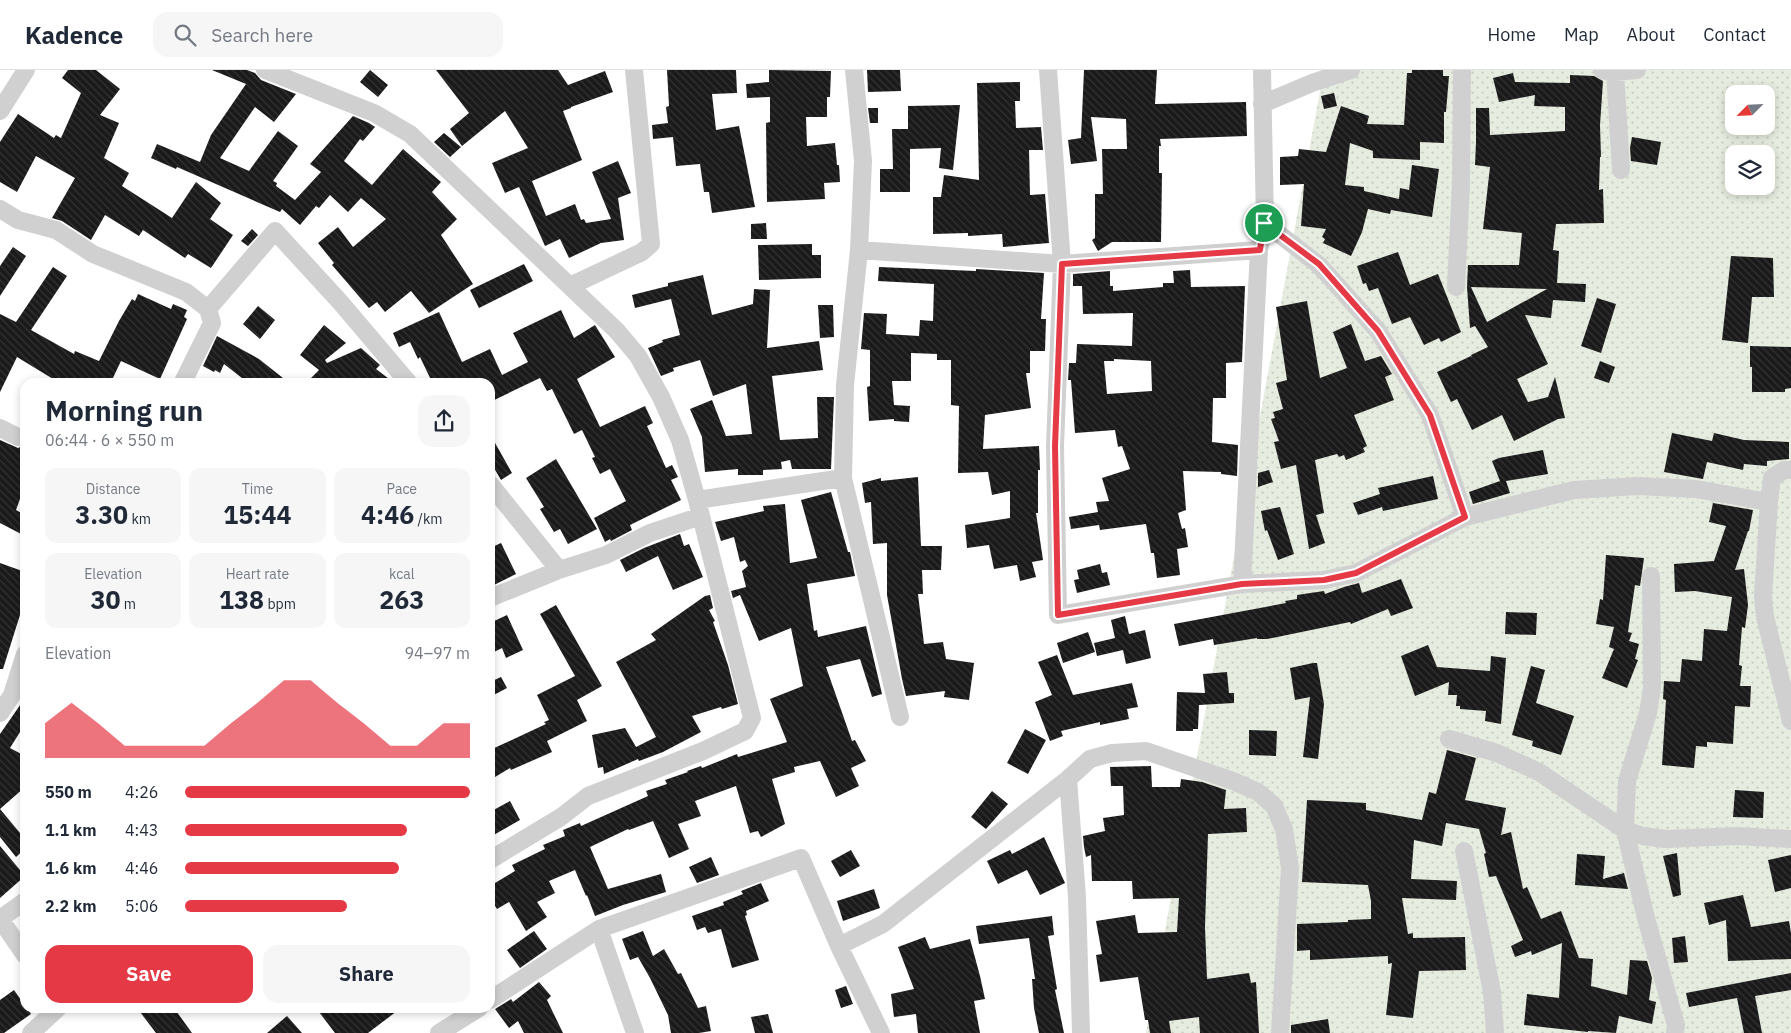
<!DOCTYPE html>
<html lang="en">
<head>
<meta charset="utf-8">
<style>
	:root { --surface:#fff; --page:#f6f6f7; --text:#1f2937; --muted:#747a83; --line:#e0e1e3; --accent:#e63946 }
	body { margin:0; font-family:"IBM Plex Sans",sans-serif; background:var(--page); color:var(--text); height:100vh; display:flex; flex-direction:column; font-size:19px; white-space:nowrap }
	* { box-sizing:border-box; margin:0 }
	p { font-size:16px; color:var(--muted) }
	.icon { flex:none; width:28px; height:28px; fill:none; stroke:currentColor; stroke-width:2; stroke-linecap:round; stroke-linejoin:round }
	.map { position:relative; flex:1; overflow:hidden }
	.side { position:absolute; left:20px; top:308px; width:475px; height:635px; display:flex; flex-direction:column; background:var(--surface); border-radius:15px; box-shadow:0 2px 8px #0003 }
	.side>* { flex:none }
	.needle { width:32px; rotate:246deg }
	.controls { position:absolute; left:1725px; top:15px; display:grid; gap:10px }
	.controls a { display:grid; place-items:center; width:50px; height:50px; border-radius:10px; background:var(--surface); box-shadow:0 2px 8px #0003; font-size:25px }
	.pin { position:absolute; display:grid; place-items:center; width:42px; height:42px; color:#fff; margin:-21px; border:2px solid #fff; border-radius:50%; box-shadow:0 1px 5px #0007 }
	.round { display:grid; place-items:center; flex:none; width:52px; height:52px; border-radius:15px; background:var(--page) }
	.overview { display:flex; align-items:center; justify-content:space-between; height:85px; padding:0 25px }
	h1 { font-size:28px; font-weight:700; line-height:38px }
	.metrics { display:grid; grid-template-columns:repeat(3,1fr); gap:8px; height:85px; padding:5px 25px }
	.metrics div { display:grid; align-content:center; border-radius:12px; background:var(--page); text-align:center }
	.metrics b { font-size:25px; font-weight:700 }
	.metrics small { font-size:14px; font-weight:400 }
	.metrics p { font-size:14px }
	.chart { height:140px; padding:10px 25px }
	.chart p { display:flex; justify-content:space-between }
	.chart svg { width:100%; height:90px; margin-top:5px; fill:var(--accent); opacity:.7 }
	.primary-button { display:flex; gap:10px; margin-top:auto; padding:10px 25px }
	.primary-button a { flex:1; height:58px; border-radius:15px; background:var(--accent); color:#fff; font-size:20px; font-weight:700; line-height:58px; text-align:center }
	.primary-button a+a { background:var(--page); color:var(--text) }
	ul { padding:0 25px; list-style:none; font-size:16px }
	li { display:grid; grid-template-columns:80px 60px 1fr; align-items:center; height:38px }
	li i { height:12px; border-radius:6px; background:var(--accent) }
	header { display:flex; align-items:center; gap:30px; box-sizing:border-box; height:70px; padding:0 25px; background:var(--surface); border-bottom:1px solid var(--line) }
	header strong { font-size:24px }
	nav { display:flex; gap:28px; margin-inline-start:auto; font-size:18px }
	.search { width:350px; height:45px; background:var(--page); display:flex; align-items:center; gap:12px; box-sizing:border-box; padding:0 18px; border-radius:15px; color:var(--muted); font-size:19px }
	.map>svg:first-child { display:block }
	.grass { fill:url(#grass-dots); fill-rule:evenodd }
	.building { fill:url(#building-back-hatch); fill-rule:evenodd }
	.lines { fill:none; stroke-linecap:round; stroke-linejoin:round }
	.minor { stroke:#d0d0d0; stroke-width:18 }
	.route-casing { stroke:#fff; stroke-width:10 }
	.route { stroke:#e63946; stroke-width:6 }
</style>
</head>
<body>
<header>
<strong>Kadence</strong>
<div class="search"><svg class="icon" aria-label="search" viewBox="0 0 24 24"><circle cx="10" cy="10" r="6"/><path d="M15 15l6 6"/></svg>Search here</div>
<nav><a>Home</a><a>Map</a><a>About</a><a>Contact</a></nav>
</header>
<div class="map">
<svg width="1791" height="963" viewBox="0 0 1791 963">
	<defs>
		<pattern id="grass-dots" width="8" height="8" patternUnits="userSpaceOnUse" patternTransform="scale(1.25)"><rect width="8" height="8" fill="#e6ecdf"/><path d="M2 2h.1M6 6h.1" fill="none" stroke="#c6cbc0" stroke-width="1.8" stroke-linecap="round"/></pattern>
		<pattern id="building-back-hatch" width="6" height="6" patternUnits="userSpaceOnUse" patternTransform="scale(1.25)"><rect width="6" height="6" fill="#1a1a1a"/><path d="M-1 5l2 2M0 0l6 6M5-1l2 2" fill="none" stroke="#333"/></pattern>
	</defs>
	<rect width="100%" height="100%" fill="#fff"/>
	<path class="grass" d="M1324 0H1791V963H1146ZM1734 24H1766V56H1734ZM1734 84H1766V116H1734Z"/>
	<path class="building" d="M68 0H96L120 19 100 45 119 53 104 88 129 103 122 116 172 148 196 112 221 133 210 149 233 165 211 198 188 184 185 188 143 160 139 166 105 145 91 170 62 151 52 148 75 108 36 86 17 122 0 112V72L18 44 54 68 56 65 61 68 81 23 62 8Z
		M212 0H247L255 3 261 10 296 24 274 52 255 37 220 88 249 101 278 61 298 76 273 111 277 113 276 116 295 130 321 102 310 94 353 46 369 53 375 57 363 71 360 69 344 91 372 115 403 79 441 112 432 122 457 149 441 165 473 214 429 243 411 221 385 242 377 232 369 238 332 195 334 193 318 173 338 157 353 177 386 149 361 128 348 142 330 125 319 138 316 136 300 155 282 139 280 142 177 97 176 99 151 88 157 74 200 92 211 65 246 14Z
		M370 0 388 15 378 27 360 12Z
		M436 0H558L568 15 605 1 613 22 571 37V38L563 41 582 90 532 111 546 146 575 134 581 150 584 149 586 153 611 149 592 102 618 91 631 123 618 128 624 170 601 173 569 188 560 169 545 176 519 117 505 123 492 93 528 78 505 41 462 76 450 59 469 43Z
		M667 0H736L737 23 712 24 716 60 739 56 755 137 712 143 709 122H704L700 94 676 96 673 67 653 69 652 55 668 53 666 37 669 36Z
		M769 0 831 1 830 27H827V47H806L807 76 835 73 837 95H839L840 112 824 113 825 129 767 132 766 53 770 52V27L747 28 746 14 769 12Z
		M867 0H900L901 21 868 22Z
		M1084 0H1157L1155 34 1246 32 1247 66 1160 69 1161 76H1159V103H1162L1161 172H1112L1098 181 1092 170 1095 168V124H1103L1102 79H1127L1126 49 1091 47 1097 91 1071 94 1068 70 1081 68Z
		M1412 0H1443V6H1449L1446 42H1444V73L1420 72V90L1373 88V81L1350 73 1345 115 1364 117V121L1399 129 1400 118 1409 120 1412 95 1439 99 1432 147 1391 140 1390 144 1368 139 1362 162 1351 186 1323 173 1325 169 1322 167 1326 159 1301 156 1304 114 1280 115V87L1298 86 1299 79 1326 82 1341 36 1369 46 1367 54 1404 55 1407 3H1412Z
		M1513 3 1515 12 1570 13V5L1594 6 1603 11 1600 55 1601 87H1600L1599 120 1603 119 1604 153 1556 154 1553 180 1559 181 1557 213 1586 214 1585 232 1553 230 1551 248 1525 245 1548 294 1517 309 1528 332 1548 327 1555 307 1565 348 1558 349 1514 371 1502 345 1472 360 1457 329 1451 332 1437 302 1471 286 1472 288 1471 285 1488 277 1475 256 1470 258 1467 217 1468 195H1519L1522 163 1483 159 1490 97 1475 95 1476 72V38H1489L1490 65 1565 61V37L1534 36 1535 25 1499 32 1493 8ZM1471 217 1547 219 1487 252Z
		M1020 12V31H1015L1016 58 1041 57 1043 80H1029L1030 125 1045 124 1049 173 1003 177 1002 164 968 166V163L933 164V127H941L944 105 979 110 977 13Z
		M1334 23 1337 36 1324 39 1321 26Z
		M960 35 953 100 939 98 941 78 910 79V122H880V99H893L892 59H908V36Z
		M868 38H878V53H870Z
		M444 63 461 77 450 87 434 72Z
		M1632 67 1661 72 1657 95 1631 91 1630 78Z
		M766 153 767 169H751V154Z
		M252 159 258 165 248 176 241 171Z
		M812 174V185H821V208L759 210 758 175Z
		M13 177 26 186 0 226V196Z
		M1398 182 1410 215 1438 204 1461 262 1441 272 1439 268 1424 275 1410 247 1392 254 1378 218 1369 221 1366 213 1363 214 1357 196Z
		M1731 186 1773 188 1774 227H1752L1748 273 1722 270Z
		M524 194 533 211 479 238 470 220Z
		M53 197 67 206 31 260 74 284 75 281 99 291 119 251 132 229 135 231 138 224 171 239 173 234 187 240 184 247 187 249 160 309 121 291 111 312H58L17 287 0 322V244L16 252Z
		M879 197 976 201V199L1044 203 1041 249H1046L1045 281H1030V303H1026L1031 338 985 345 983 379 1039 376 1040 400H1038V443H1036L1043 490 1032 492 1036 507 1020 511 1017 495 994 499 989 475 967 478 965 455 1010 448V421L992 425 988 402 958 403 959 336 951 335V290H937V284L911 283V311H892L894 335 910 336 909 352 894 351V349L869 351 867 317 870 316V280L861 279 864 243 887 244 886 264 919 266 920 250 933 251 934 214 878 211Z
		M1190 200 1191 217 1245 216 1242 292 1226 293V328H1213L1212 372 1238 375 1237 406 1221 404V402L1183 401 1186 440 1178 443 1182 459 1185 458 1188 477 1177 479 1180 505 1157 508 1154 483H1151L1146 454 1100 460 1099 455 1071 459 1069 447 1098 442 1096 432 1109 431 1102 408 1130 399 1122 376 1118 377 1115 360 1075 363 1071 310H1068L1069 293H1076L1077 274 1132 276 1133 243 1083 244 1082 216H1073V204L1110 201V216H1113V221L1163 217V213H1174L1173 201ZM1114 289 1151 291 1152 321 1107 324 1104 291H1114Z
		M703 205 712 245 753 234 754 219 770 220 767 278 819 271 823 300 772 306 780 370 818 368 817 327H834L831 399H792L790 390 781 392 782 399 763 400V405H738V399L705 402 702 367 690 339 712 330 726 366 752 364 746 314 713 326 700 290 673 298 674 301 661 306 648 278 663 272 662 270 680 265 671 229 635 238 632 225 668 216V213Z
		M1597 228 1616 234 1601 283 1581 276Z
		M1307 231 1320 308 1347 298 1333 262 1351 254 1365 291 1381 286 1392 304 1385 307 1394 330 1354 345 1367 376 1363 378 1365 382 1346 390 1344 385 1339 387 1337 384 1315 390 1324 443 1316 445 1325 473 1309 479 1296 395 1281 399 1274 372 1279 371 1271 349 1275 348 1273 342 1283 339 1276 313 1287 310 1276 237Z
		M818 235H833L834 267 820 268Z
		M258 236 275 250 260 269 243 254Z
		M561 240 574 268 595 255 615 287 577 309 600 357 645 336 653 353 647 356 666 398 672 395 678 407 671 410 681 430 630 455 632 460 611 471 610 469 605 472 594 448 626 431 610 399 600 404 592 388 595 387 582 360 574 364 552 319 547 321 540 308 490 332V312H432L420 287 418 289 410 272 399 277 393 263 439 242 462 292 490 279 502 305 528 292 513 263Z
		M324 255 346 273 325 290 327 293 361 278 380 295 376 299 393 312H307L319 300 300 285Z
		M217 266 259 289 288 312H247L224 294 220 303 215 300 214 302 203 296Z
		M1750 276 1791 277V318L1785 319V322H1752V297H1750Z
		M1600 291 1615 297 1609 313 1594 308Z
		M1672 363 1712 371 1714 363 1744 370 1789 372V389L1767 391V396L1744 394 1743 400 1707 392 1703 409 1664 402Z
		M490 364 512 403 501 410 490 391Z
		M0 370 18 378 25 375V415L16 440 25 445V466L0 453Z
		M1543 380 1548 404 1506 411 1510 423 1473 434 1469 422 1500 411 1492 391 1499 388Z
		M556 389 597 459 568 474 560 459 554 462 540 439 544 437 526 408Z
		M1269 400 1273 412 1258 417V403Z
		M1433 406 1438 429 1383 441 1382 437 1358 445 1353 433 1380 424 1378 418Z
		M918 407 921 476H942L941 500H922L923 524H918L924 574 943 572 946 589 974 593 969 630 944 627 945 621 906 626 902 609 887 525V473L873 474 871 432 865 433 862 413 881 408V411Z
		M831 422 848 482H850L855 506 807 514 814 561 817 560 818 567 866 556 882 624 872 627 860 589 826 597 852 671 855 670 866 691 851 698 859 716 836 727 820 691 794 697 795 702 772 709 785 754 761 767 758 761 750 763 736 716 695 731 701 746 678 754 689 779 669 788 653 751 629 760 628 759 590 777 608 819 661 804 666 822 623 835 595 846 587 825 586 826 575 800 549 811 555 823 537 832 547 847 526 861 509 832 497 839 490 828V816L515 801 512 795 545 779 543 775 565 766 563 760 580 753 581 756 648 726 646 721 667 714 665 710 688 702 687 701 701 696 702 698 737 684 738 687 787 672 770 629 803 616 791 558 759 571 740 525 733 528 731 521 746 517 742 501 748 496 745 490 740 492 734 467 721 471 715 452 764 441 763 436 785 434 790 493 817 488 801 430Z
		M1713 433 1753 440 1749 461H1748L1735 500 1744 499 1748 535 1745 558 1742 557 1739 595 1742 596 1740 616H1751L1750 637 1735 636 1733 674 1707 672V677L1696 676 1694 698 1662 695 1666 630 1663 629 1664 611 1680 612 1682 589 1702 591 1704 559 1727 561 1732 527 1695 521 1675 522 1674 494 1714 491 1726 456 1709 452Z
		M1280 437 1294 484 1278 490 1267 460 1265 461 1261 441Z
		M680 464 684 476 689 474 703 507 673 520 658 486 626 502 620 490 644 478Z
		M501 473 516 504 490 517V478Z
		M1606 485 1644 488 1640 516 1635 515 1628 562 1632 563 1629 571 1639 574 1635 589 1638 590 1627 618 1602 608 1614 579 1609 577 1614 557 1596 554 1600 529 1603 530Z
		M0 493 25 502V529L3 599H0Z
		M1100 494 1102 503 1107 502 1110 515 1077 523 1074 510 1079 509 1077 500Z
		M1401 509 1413 538 1391 546 1388 539 1351 554 1350 552 1267 569H1257V568L1214 575 1213 569 1179 576 1174 554 1286 533 1285 531 1297 529V525L1324 521 1325 524 1344 517 1359 513 1362 523Z
		M710 525 713 538 709 540 715 551 713 552 728 595 738 634 722 639 721 637 692 646 701 662 663 682 639 691 638 689 604 704 603 697 598 698 592 665 625 658 636 677 656 667 616 592 656 570 651 564 705 526Z
		M556 535 602 616 577 630 587 651 547 671 552 682 511 700 510 698 490 710V680L546 654 544 652 549 650 537 625 575 606 540 544Z
		M1506 542 1537 543 1536 565 1505 564Z
		M507 545 523 580 506 588 502 578 490 584V553Z
		M1125 546 1129 564 1145 560 1151 588 1126 594 1123 580 1097 586 1094 573 1115 568 1111 550Z
		M1088 562 1095 582 1063 593 1057 573Z
		M1428 575 1437 597 1490 601 1491 586 1506 588 1501 654 1485 651 1486 641 1460 639V636H1456L1457 625H1448L1449 612 1415 626 1401 586Z
		M1057 585 1073 625 1132 613 1138 637 1127 639 1129 649 1100 655V652L1061 661 1063 666 1050 671 1035 632 1052 625 1038 592Z
		M1313 593H1317L1324 634 1318 689 1303 687 1310 627 1295 630 1290 598Z
		M1531 596 1545 600 1536 633 1574 646 1561 685 1532 676 1533 671 1512 665Z
		M1227 602 1229 623H1234V633L1199 635 1198 659H1193V661H1176L1177 622 1205 623 1203 604Z
		M501 607 507 618 490 627V612Z
		M25 628V654L10 678 25 686V717L0 739 25 769V779L16 787 0 767V664Z
		M1025 659 1046 670 1028 704 1007 693Z
		M1249 660 1277 661 1276 686 1249 685Z
		M1447 680 1476 688 1465 730 1506 738 1501 765 1511 762 1523 819 1527 817 1541 849 1561 841 1579 888 1593 889 1591 916 1627 925 1630 890 1647 891 1652 908 1649 930 1656 932 1652 954 1619 946 1616 963 1588 961V962L1524 955 1527 924 1559 928 1562 873 1532 885 1531 881 1515 887 1511 876 1523 870 1496 806 1489 807 1484 784 1486 783 1479 759 1446 753 1442 776 1414 770 1411 809 1457 811 1456 830 1402 828 1408 864 1413 863V868L1465 867 1466 900 1419 901 1413 948 1386 945 1392 893 1388 894V886L1310 890V880L1297 881V854L1348 852V850L1371 849V831L1368 815 1302 812 1307 730 1366 733V740L1422 750 1429 722 1436 724Z
		M1151 696 1152 717H1180L1181 709 1202 712 1226 720 1224 739 1246 738 1247 762 1208 764 1205 857 1207 909 1249 903 1251 913 1256 912 1259 963H1200L1199 947 1169 951 1171 963H1150L1148 950H1145L1138 907 1100 912 1096 885 1102 884 1096 851 1135 845 1138 863 1177 862 1179 828 1133 829 1132 811H1092L1091 785 1086 787 1084 777 1083 766 1105 761 1103 748 1124 745 1123 716H1111L1110 697Z
		M1735 720 1764 722 1763 748 1733 747Z
		M992 721 1008 734 986 759 971 747Z
		M510 731 520 750 490 767V742Z
		M1044 767 1065 813 1040 825 1027 800 998 814 987 791 1010 780 1012 784Z
		M0 776 25 806 0 828Z
		M851 780 860 796 840 807 831 791Z
		M1677 783 1681 825 1673 827 1663 786Z
		M1577 784 1605 786 1603 809 1624 803 1628 819 1575 815Z
		M1791 785V818L1775 822 1768 790Z
		M711 787 719 805 697 813 689 797Z
		M761 813 769 831 746 841 747 845 745 846 759 890 732 898 721 859 708 863 705 857 697 860 692 846 724 835 723 832 743 824 741 821Z
		M874 819 880 838 843 851 837 831Z
		M1743 825 1751 857 1789 851 1791 863V889L1728 891 1726 850 1709 855 1704 833Z
		M1052 846 1054 865 1048 866 1057 919 1055 920 1064 963H1039L1034 938 1032 909H1035L1029 868 979 874 976 856Z
		M534 861 547 879 520 898 507 880Z
		M643 861 653 886 664 879 678 904 681 903 698 938 706 936 711 961 699 963H671L668 945 650 908 638 887 630 890 622 869Z
		M1685 866 1688 892 1674 893 1672 868Z
		M925 867 930 879 970 869 980 906 985 929 974 931 980 963H918L916 944 894 947 891 924 914 919 898 877Z
		M1791 903V920L1755 926 1762 963H1744L1737 928 1689 937 1686 923Z
		M539 912 551 926 547 930 563 963H524L518 951 509 958 495 939 511 929 513 932Z
		M846 916 853 934 841 938 835 920Z
		M14 920 31 944 4 963H0V930Z
		M137 938H174L192 963H156Z
		M316 938H401L368 963H335Z
		M768 944 773 963H755L751 947Z
		M287 946 302 963H267Z
		M1328 949 1330 963H1291V955Z"/>
	<g class="lines">
		<path class="minor" d="M265 0 374 43 410 64 617 261 638 286 661 327 680 370 697 430 752 648 745 661 703 681 588 726 561 747 490 790
			M854 0 863 91 859 180 845 315 843 408 900 647
			M1048 0 1062 194 1055 376 1058 545 1242 514 1324 510 1356 503 1465 447 1574 420 1638 416 1696 419 1769 432
			M1602 0 1615 2 1637 0
			M1615 2 1621 100
			M1262 34 1312 13 1351 0
			M0 41 26 0
			M0 139 18 150 56 160 93 184 186 222 208 239 212 253 183 312
			M1265 153 1319 195 1378 261 1430 345 1465 447
			M859 180 1062 194 1259 180
			M570 216 642 182 651 174 634 0
			M1456 217 1461 113 1462 0
			M208 239 275 161 341 233 408 312
			M0 358 18 367
			M1791 400H1784L1772 408 1769 432 1763 526 1765 547 1791 651
			M490 414 559 500
			M697 430 843 408
			M1651 506 1652 618 1648 643 1627 711 1625 760 1646 848 1676 955 1675 963
			M1242 514 1259 180 1265 153 1262 0
			M490 528 559 500 606 485 650 463 701 446
			M0 643 12 625 25 584
			M1449 669 1497 683 1539 702 1625 760 1643 766 1665 769 1737 766 1791 769
			M1068 709 1077 827 1081 963
			M1464 781 1492 922 1495 963
			M0 849 25 885
			M0 849 25 831
			M599 859 635 963
			M490 930 599 859 801 788 839 876
			M31 963 58 938
			M439 963 479 938
			M881 963 839 876 883 854 1068 709 1090 689 1112 683 1146 681 1233 711 1258 722 1274 736 1284 759 1290 798 1280 963"/>
	</g>
	<g class="lines">
		<g class="route-casing">
			<path id="route" d="M1264 153 1319 194 1378 261 1430 345 1465 447 1356 503 1324 510 1242 514 1058 545 1055 376 1062 194 1260 180Z"/>
		</g>
		<use href="#route" class="route"/>
	</g>
</svg>
<div class="controls">
<a><svg class="needle" viewBox="-14 -14 28 28"><path d="M0-13l5 13h-10z" fill="#e53935"/><path d="M0 13l5-13h-10z" fill="#747a83"/></svg></a>
<a><svg class="icon" aria-label="layers" viewBox="0 0 24 24"><path d="M12 4l9 5-9 5-9-5zM3 14l9 5 9-5"/></svg></a>
</div>
<div class="pin" style="left:1264px;top:153px;background:#1e9e55"><svg class="icon" aria-label="arrive" viewBox="0 0 24 24"><path d="M6 21V4h12l-3 4 3 4H6"/></svg></div>
<section class="side">
<div class="overview"><div><h1>Morning run</h1><p>06:44 · 6 × 550 m</p></div><a class="round"><svg class="icon" aria-label="share" viewBox="0 0 24 24"><path d="M12 15V3M7 8l5-5 5 5M5 13v7h14v-7"/></svg></a></div>
<div class="metrics">
<div><p>Distance</p><b>3.30<small> km</small></b></div>
<div><p>Time</p><b>15:44</b></div>
<div><p>Pace</p><b>4:46<small> /km</small></b></div>
</div>
<div class="metrics">
<div><p>Elevation</p><b>30<small> m</small></b></div>
<div><p>Heart rate</p><b>138<small> bpm</small></b></div>
<div><p>kcal</p><b>263</b></div>
</div>
<div class="chart"><p><span>Elevation</span>94–97 m</p>
<svg viewBox="0 0 160 44" preserveAspectRatio="none"><path d="M0 44V27L10 17L20 27L30 38L40 38L50 38L60 38L70 27L80 17L90 6L100 6L110 17L120 27L130 38L140 38L150 27L160 27V44z"/></svg>
</div>
<ul>
<li><b>550 m</b>4:26<i style="width:100%"></i></li>
<li><b>1.1 km</b>4:43<i style="width:78%"></i></li>
<li><b>1.6 km</b>4:46<i style="width:75%"></i></li>
<li><b>2.2 km</b>5:06<i style="width:57%"></i></li>
</ul>
<div class="primary-button"><a>Save</a><a>Share</a></div>
</section>
</div>
</body>
</html>
